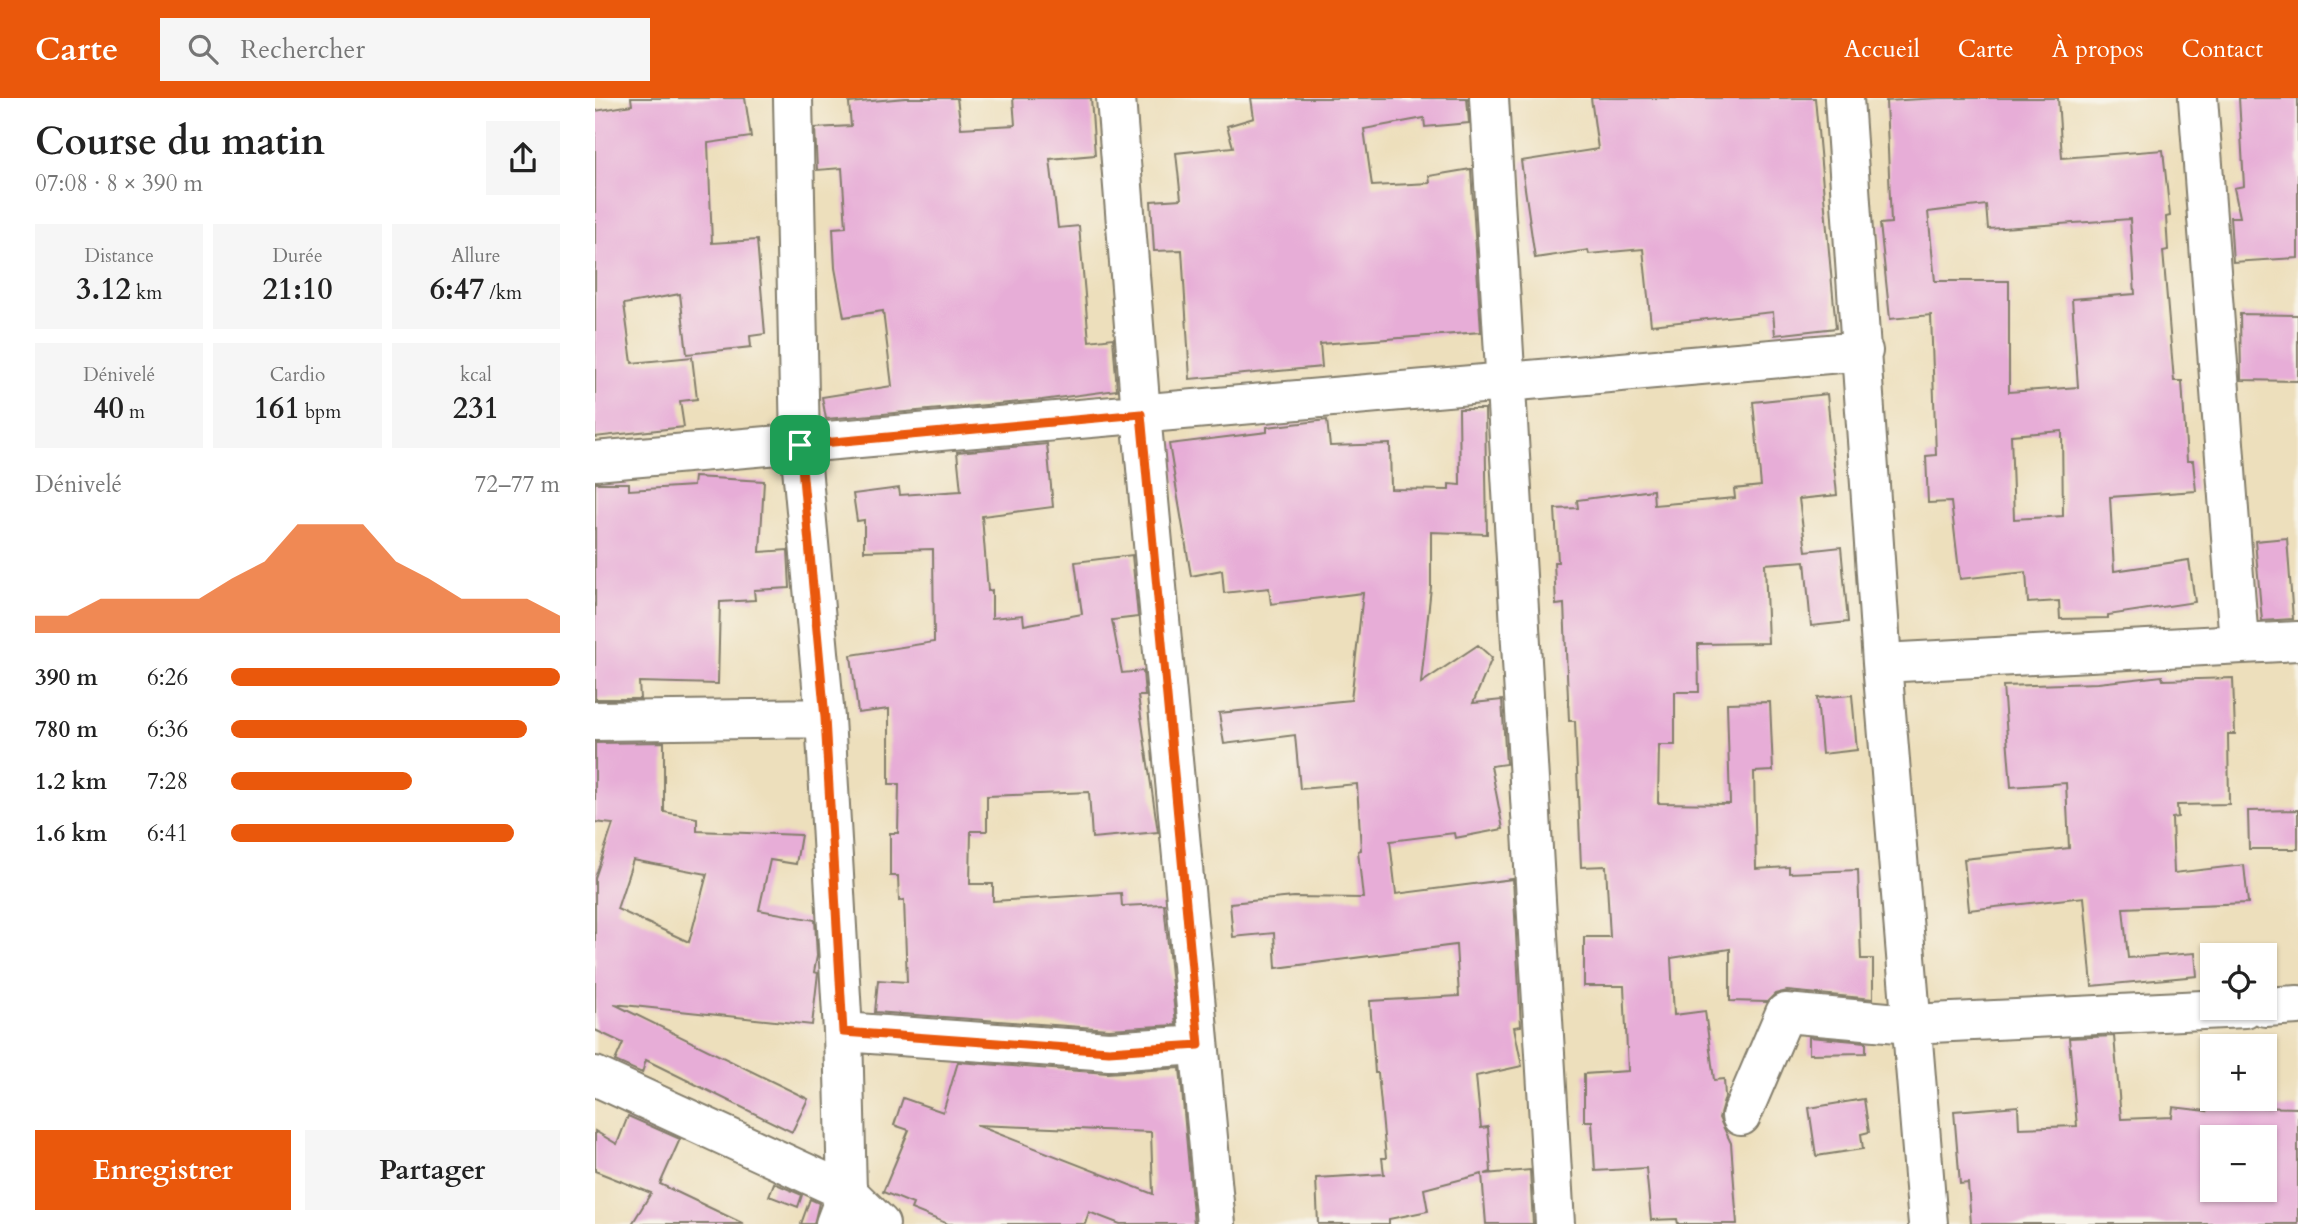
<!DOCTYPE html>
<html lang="fr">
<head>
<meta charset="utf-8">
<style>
	:root { --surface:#fff; --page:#f6f6f6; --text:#222; --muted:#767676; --accent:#ea580c }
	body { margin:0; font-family:Cardo,serif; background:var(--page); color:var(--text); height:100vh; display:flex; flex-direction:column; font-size:26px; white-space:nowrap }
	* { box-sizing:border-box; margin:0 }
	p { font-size:23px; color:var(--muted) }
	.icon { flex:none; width:38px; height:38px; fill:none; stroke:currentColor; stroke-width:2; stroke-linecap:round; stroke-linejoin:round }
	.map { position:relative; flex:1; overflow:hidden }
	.side { display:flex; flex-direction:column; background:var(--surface); width:595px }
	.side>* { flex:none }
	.buttons { position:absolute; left:1605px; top:845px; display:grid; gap:14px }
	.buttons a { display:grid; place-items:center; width:77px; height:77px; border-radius:0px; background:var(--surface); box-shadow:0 2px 5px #0004; font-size:35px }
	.pin { position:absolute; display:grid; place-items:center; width:60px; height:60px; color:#fff; margin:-30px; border-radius:14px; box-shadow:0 4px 10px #0006 }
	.round { display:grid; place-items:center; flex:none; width:74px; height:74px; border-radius:0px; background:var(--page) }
	.head { display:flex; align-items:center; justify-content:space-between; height:119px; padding:0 35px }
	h1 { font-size:38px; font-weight:800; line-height:52px }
	.figures { display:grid; grid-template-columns:repeat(3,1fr); gap:10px; height:119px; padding:7px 35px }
	.figures div { display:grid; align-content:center; border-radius:0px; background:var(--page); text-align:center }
	.figures b { font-size:30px; font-weight:800 }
	.figures small { font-size:19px; font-weight:400 }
	.figures p { font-size:19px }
	.chart { height:196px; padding:14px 35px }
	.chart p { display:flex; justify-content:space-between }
	.chart svg { width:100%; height:126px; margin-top:7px; fill:var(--accent); opacity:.7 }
	.action { display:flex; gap:14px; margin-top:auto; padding:14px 35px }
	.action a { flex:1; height:80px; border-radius:0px; background:var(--accent); color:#fff; font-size:28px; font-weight:800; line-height:80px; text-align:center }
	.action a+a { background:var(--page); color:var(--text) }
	ul { padding:0 35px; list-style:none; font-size:23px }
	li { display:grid; grid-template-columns:112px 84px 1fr; align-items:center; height:52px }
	li i { height:18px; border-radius:9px; background:var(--accent) }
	header { display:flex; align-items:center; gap:42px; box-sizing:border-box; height:98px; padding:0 35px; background:var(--accent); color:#fff }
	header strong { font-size:33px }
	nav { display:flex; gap:38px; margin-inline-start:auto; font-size:24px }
	.search { width:490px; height:63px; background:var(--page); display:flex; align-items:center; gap:18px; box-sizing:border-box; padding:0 24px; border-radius:0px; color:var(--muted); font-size:26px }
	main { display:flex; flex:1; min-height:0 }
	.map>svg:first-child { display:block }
	.building { fill:#e7add7; fill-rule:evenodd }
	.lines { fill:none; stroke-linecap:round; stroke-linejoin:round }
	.minor-casing { stroke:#847e6c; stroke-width:42 }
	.minor { stroke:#fff; stroke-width:38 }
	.route-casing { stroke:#fff; stroke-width:14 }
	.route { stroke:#ea580c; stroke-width:9 }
</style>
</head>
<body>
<header>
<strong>Carte</strong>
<div class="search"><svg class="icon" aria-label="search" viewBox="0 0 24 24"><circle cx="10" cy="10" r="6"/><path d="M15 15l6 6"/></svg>Rechercher</div>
<nav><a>Accueil</a><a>Carte</a><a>À propos</a><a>Contact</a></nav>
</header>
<main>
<section class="side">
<div class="head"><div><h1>Course du matin</h1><p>07:08 · 8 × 390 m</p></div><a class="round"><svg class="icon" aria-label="share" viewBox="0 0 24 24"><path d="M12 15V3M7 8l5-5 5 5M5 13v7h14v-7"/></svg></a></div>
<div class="figures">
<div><p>Distance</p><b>3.12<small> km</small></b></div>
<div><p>Durée</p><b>21:10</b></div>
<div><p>Allure</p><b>6:47<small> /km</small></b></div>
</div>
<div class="figures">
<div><p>Dénivelé</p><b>40<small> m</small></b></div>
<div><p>Cardio</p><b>161<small> bpm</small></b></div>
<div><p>kcal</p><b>231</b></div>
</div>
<div class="chart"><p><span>Dénivelé</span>72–77 m</p>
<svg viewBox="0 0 160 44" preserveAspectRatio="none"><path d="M0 44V38L10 38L20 32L30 32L40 32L50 32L60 25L70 19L80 6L90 6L100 6L110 19L120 25L130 32L140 32L150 32L160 38V44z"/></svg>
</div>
<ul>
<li><b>390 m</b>6:26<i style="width:100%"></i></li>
<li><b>780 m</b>6:36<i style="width:90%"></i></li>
<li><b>1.2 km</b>7:28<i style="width:55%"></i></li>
<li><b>1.6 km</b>6:41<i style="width:86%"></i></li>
</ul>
<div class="action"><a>Enregistrer</a><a>Partager</a></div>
</section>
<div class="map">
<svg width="1703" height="1126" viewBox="0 0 1703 1126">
	<rect width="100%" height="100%" fill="#f7f3e8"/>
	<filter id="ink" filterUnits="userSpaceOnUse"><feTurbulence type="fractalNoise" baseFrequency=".0143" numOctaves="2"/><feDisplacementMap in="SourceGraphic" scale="14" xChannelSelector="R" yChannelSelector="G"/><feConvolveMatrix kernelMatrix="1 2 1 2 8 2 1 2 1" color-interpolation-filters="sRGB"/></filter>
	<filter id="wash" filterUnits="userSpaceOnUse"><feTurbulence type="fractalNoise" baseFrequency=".00686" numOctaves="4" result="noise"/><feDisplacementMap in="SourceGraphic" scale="28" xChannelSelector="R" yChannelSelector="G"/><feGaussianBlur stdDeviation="1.57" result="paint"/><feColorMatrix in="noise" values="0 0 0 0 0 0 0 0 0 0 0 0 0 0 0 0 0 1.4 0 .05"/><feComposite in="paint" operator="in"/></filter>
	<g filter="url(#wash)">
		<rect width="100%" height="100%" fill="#eddfbc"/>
		<g id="blocks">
			<path class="building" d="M36 0H150L156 39 113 45 117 145 162 142 170 236 155 238 156 249 92 256 85 196 29 206 37 265 97 259 102 301 85 303 89 329 0 339V13L37 7Z
				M311 0H362L366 30 420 27 418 0H496L500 57 455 61 463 130 484 128 494 243 518 240 522 292 447 302 231 321 227 299 297 288 288 213 249 219 240 170 238 130 251 129 247 70 222 72 220 30 256 28 254 5Z
				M656 0H872L874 25 830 29 829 20 769 31 777 88 835 85 834 78 876 71 886 234 725 246 727 269 595 281 587 152 559 153 556 103 586 101 581 55 638 49 632 28 659 20Z
				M996 0H1220L1241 230 1180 237 1178 214 1056 227 1048 151 994 156 993 152 940 160 926 63 1003 51Z
				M1344 0H1463L1467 60 1568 52 1575 118 1571 119 1573 152 1568 153 1579 283H1587L1592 363H1598L1601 393 1515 399 1519 473 1594 462 1600 504 1513 517V520L1465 521 1464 503 1433 505 1431 474 1365 481 1356 404 1333 405 1331 358 1341 357 1336 217 1295 221 1285 126 1296 125 1291 3ZM1391 107 1393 131 1535 121 1540 196 1477 201 1483 289 1414 294V183H1340L1333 114ZM1467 333 1468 418 1419 421 1416 337Z
				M1644 0H1703V160L1638 164 1635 119H1645L1639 90 1649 88Z
				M1645 216 1703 217V283L1646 282Z
				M1232 296 1242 397 1204 401 1211 453 1246 449 1253 524 1216 528 1210 463 1170 466 1173 545 1103 546 1104 594H1080V647H1064L1063 705 1135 706 1132 605 1175 604 1178 673 1159 674 1161 771 1194 769V775L1263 772 1266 861H1278V901L1192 893 1180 896 1172 904 1135 903V851L1076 860 1079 917 1110 913 1119 982 1129 981 1130 999 1124 1020 1136 1045 1142 1126H1083L1082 1121 1056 1122 1051 1070 1000 1073 997 1023H989V976L1033 973 1029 888H989V839H1015L1011 768 986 769 980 623H974L969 506 961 507 959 464H963L960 411 983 410 982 402 1058 392 1059 407 1140 400 1139 391 1166 388 1158 304Z
				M864 311H890L892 436 836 434V489L826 585 883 547 897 560 878 605 907 602 911 666 896 668 908 731 860 740 859 735 795 743 801 796 918 781 926 928 919 929 927 968 881 978 886 1030 893 1029 896 1074 890 1076 935 1072 938 1126H891L887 1076 829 1091 833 1113 794 1121V1126H723L721 1080 789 1076 787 1060H791L783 975H780L775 903 864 898 861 847 681 870 679 835 638 839 635 805 699 799 768 800 763 753 766 752 762 686 705 691 700 637 629 646 624 615 756 602 768 495 676 506 674 490 629 495 627 472 596 478 574 346 672 334V329L732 322 735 348 795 346 796 391 854 392V386L865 387Z
				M452 346 458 409 387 418 393 493 397 492V520L428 517 429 527 487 516 480 464 537 457 543 519 517 522 527 575 548 573 550 598H543L563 734 497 740 494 694 392 698V733H376L375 786H398V803L526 795 527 808 569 806 581 927 514 931 280 914 283 882 312 884 309 802 304 803 303 778H295V735H303L304 686H294V611L263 615 256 557 339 544 338 451 269 453V422L262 423 258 396 304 390 305 397 366 393 362 354Z
				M99 379 169 383 165 454 193 452 195 490 159 492 160 502 125 504 123 586 44 584 45 601H0V385H34V392L98 388Z
				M1692 440 1698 521 1667 523 1660 443Z
				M1567 578 1568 582 1638 580 1640 636H1633L1634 706 1582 707 1583 719 1577 720 1579 775 1649 767 1653 805 1528 810 1533 860 1600 855 1602 878 1497 888 1489 799 1374 812 1369 761 1474 750 1471 685 1416 689 1408 588 1503 585Z
				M1257 597 1262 652 1227 656 1222 600Z
				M69 644V714L102 720V733L206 737 201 766 175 762 164 812 220 822 222 858 219 874 223 875 217 927 19 906 213 1001 197 1034 51 962 47 975 20 963 28 945 0 932V780L18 726 0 724V645ZM38 762 112 776 94 844 22 811Z
				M1703 712V751H1654L1653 713Z
				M1519 938 1526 1021 1577 1019 1578 1009 1612 1013 1611 1008 1703 1010V1126H1376L1373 1085 1365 1086 1359 1013 1423 1008 1424 1030 1482 1028 1474 940ZM1617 1040H1670V1092H1617Z
				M1214 939 1271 944V955L1214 956Z
				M363 964 512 975 585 970 599 1126H525L494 1114 490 1126H353L316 1111 318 1106 288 1094 314 1032 299 1027 308 1000 348 1014ZM381 1027 556 1034 558 1096Z
				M1269 1001 1274 1034 1266 1036 1268 1051 1221 1058 1214 1010Z
				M33 1018 85 1041 65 1086 149 1126H37L56 1095 0 1073V1033L22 1046Z
				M179 1085 207 1097 203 1109 174 1098Z
				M215 1101 224 1105 219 1126H206Z"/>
		</g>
	</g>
	<g filter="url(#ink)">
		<use href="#blocks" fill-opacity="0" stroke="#847e6c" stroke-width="2"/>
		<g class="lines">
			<g class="minor-casing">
				<path id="minor" d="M198 0 205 347 230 620 248 934 252 1094 240 1126
					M521 0 546 316 621 1126
					M894 0 960 1126
					M1249 0 1287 565 1333 1126
					M1603 0 1644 545
					M0 363 1268 253
					M1287 565 1703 543
					M0 623 230 620
					M1670 909 1703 907
					M248 934 514 953 604 947
					M0 978 252 1094 285 1126
					M1146 1018 1190 915 1315 926 1650 910"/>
			</g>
			<use href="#minor" class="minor"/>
		</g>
	</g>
	<g class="lines" filter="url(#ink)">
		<g class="route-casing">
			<path id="route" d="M546 316 604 947 514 953 248 934 230 620 205 347Z"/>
		</g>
		<use href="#route" class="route"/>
	</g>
</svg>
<div class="buttons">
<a><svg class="icon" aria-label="locate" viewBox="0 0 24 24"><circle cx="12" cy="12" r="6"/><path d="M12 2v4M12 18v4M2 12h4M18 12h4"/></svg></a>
<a>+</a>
<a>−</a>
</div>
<div class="pin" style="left:205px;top:347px;background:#1e9e55"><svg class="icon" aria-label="arrive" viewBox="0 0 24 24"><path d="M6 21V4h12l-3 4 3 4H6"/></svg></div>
</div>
</main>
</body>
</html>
